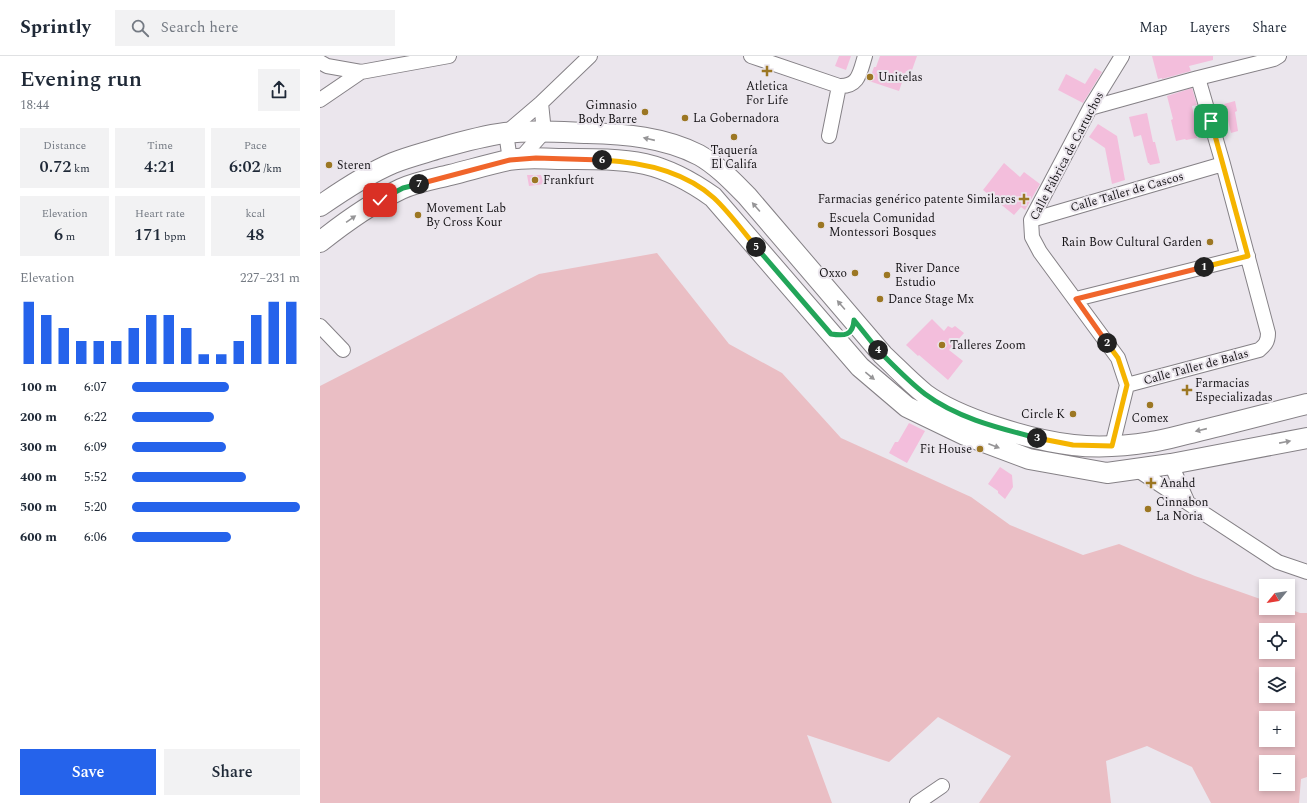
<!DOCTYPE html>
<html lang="en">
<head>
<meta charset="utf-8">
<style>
	:root { --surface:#fff; --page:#f2f2f3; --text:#1f2937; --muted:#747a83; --line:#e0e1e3; --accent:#2563eb }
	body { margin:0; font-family:Spectral,serif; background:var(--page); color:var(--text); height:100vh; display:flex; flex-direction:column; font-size:15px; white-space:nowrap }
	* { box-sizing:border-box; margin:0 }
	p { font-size:13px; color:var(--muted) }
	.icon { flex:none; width:22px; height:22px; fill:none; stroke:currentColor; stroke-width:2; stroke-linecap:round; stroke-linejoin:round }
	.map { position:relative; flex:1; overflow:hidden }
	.sheet { display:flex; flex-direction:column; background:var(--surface); width:320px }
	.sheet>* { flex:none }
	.needle { width:26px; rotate:240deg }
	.buttons { position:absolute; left:939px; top:523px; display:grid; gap:8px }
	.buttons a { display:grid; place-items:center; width:36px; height:36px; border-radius:0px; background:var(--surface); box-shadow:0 2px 6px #0003; font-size:20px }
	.pin { position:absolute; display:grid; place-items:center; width:34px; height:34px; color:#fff; margin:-17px; border-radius:8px; box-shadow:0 2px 6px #0006 }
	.km { position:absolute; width:20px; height:20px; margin:-10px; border-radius:50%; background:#222; color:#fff; font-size:11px; line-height:20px; text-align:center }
	.round { display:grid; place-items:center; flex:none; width:42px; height:42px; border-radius:0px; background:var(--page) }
	.overview { display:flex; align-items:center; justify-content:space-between; height:68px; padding:0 20px }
	h1 { font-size:22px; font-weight:600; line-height:30px }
	.stats { display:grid; grid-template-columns:repeat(3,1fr); gap:6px; height:68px; padding:4px 20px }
	.stats div { display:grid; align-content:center; border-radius:0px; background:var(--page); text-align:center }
	.stats b { font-size:17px; font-weight:600 }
	.stats small { font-size:11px; font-weight:400 }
	.stats p { font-size:11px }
	.chart { height:112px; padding:8px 20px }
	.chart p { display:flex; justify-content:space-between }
	.chart svg { width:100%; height:72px; margin-top:4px; stroke:var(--accent); stroke-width:6 }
	.button { display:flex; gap:8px; margin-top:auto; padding:8px 20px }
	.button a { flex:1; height:46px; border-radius:0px; background:var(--accent); color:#fff; font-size:16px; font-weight:600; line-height:46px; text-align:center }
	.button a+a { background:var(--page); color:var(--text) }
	ul { padding:0 20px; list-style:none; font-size:13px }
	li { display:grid; grid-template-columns:64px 48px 1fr; align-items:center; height:30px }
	li i { height:10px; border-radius:5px; background:var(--accent) }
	header { display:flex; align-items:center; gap:24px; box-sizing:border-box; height:56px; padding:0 20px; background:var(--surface); border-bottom:1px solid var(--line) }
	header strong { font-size:19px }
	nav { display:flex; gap:22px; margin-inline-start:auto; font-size:14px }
	.search { width:280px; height:36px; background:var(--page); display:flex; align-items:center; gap:10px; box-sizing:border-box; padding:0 14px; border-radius:0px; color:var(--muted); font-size:15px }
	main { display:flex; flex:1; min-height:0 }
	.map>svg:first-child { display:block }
	.green { fill:#eabec4; fill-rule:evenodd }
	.building { fill:#f3bedc }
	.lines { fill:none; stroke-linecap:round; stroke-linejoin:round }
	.street-casing { stroke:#858186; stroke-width:16 }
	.secondary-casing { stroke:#858186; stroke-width:22 }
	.street { stroke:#fff; stroke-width:14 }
	.secondary { stroke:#fff; stroke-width:20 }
	.oneway { fill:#969597 }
	.split-1-casing { stroke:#fff; stroke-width:8 }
	.split-2-casing { stroke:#fff; stroke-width:8 }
	.split-3-casing { stroke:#fff; stroke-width:8 }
	.split-4-casing { stroke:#fff; stroke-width:8 }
	.split-5-casing { stroke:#fff; stroke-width:8 }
	.split-6-casing { stroke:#fff; stroke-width:8 }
	.split-7-casing { stroke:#fff; stroke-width:8 }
	.split-8-casing { stroke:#fff; stroke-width:8 }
	.split-1 { stroke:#f5b400; stroke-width:5 }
	.split-2 { stroke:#f0652b; stroke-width:5 }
	.split-3 { stroke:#f5b400; stroke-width:5 }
	.split-4 { stroke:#22a559; stroke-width:5 }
	.split-5 { stroke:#22a559; stroke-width:5 }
	.split-6 { stroke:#f5b400; stroke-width:5 }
	.split-7 { stroke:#f0652b; stroke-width:5 }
	.split-8 { stroke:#22a559; stroke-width:5 }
	.poi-dot { fill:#9c7723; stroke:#ebe6ed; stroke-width:1.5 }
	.labels { text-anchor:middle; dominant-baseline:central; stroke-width:4; stroke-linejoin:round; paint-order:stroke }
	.poi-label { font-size:12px; fill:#161417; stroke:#ebe6ed; text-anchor:start }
	.street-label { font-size:12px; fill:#161417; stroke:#ebe6ed }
</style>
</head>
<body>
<header>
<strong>Sprintly</strong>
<div class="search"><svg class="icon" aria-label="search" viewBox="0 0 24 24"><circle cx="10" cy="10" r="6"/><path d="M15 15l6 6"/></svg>Search here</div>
<nav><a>Map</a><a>Layers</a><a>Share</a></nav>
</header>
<main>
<section class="sheet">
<div class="overview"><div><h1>Evening run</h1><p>18:44</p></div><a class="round"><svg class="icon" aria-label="share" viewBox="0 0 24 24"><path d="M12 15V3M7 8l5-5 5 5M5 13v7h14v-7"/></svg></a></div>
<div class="stats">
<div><p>Distance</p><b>0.72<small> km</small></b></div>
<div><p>Time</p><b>4:21</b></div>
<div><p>Pace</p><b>6:02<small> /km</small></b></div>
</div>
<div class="stats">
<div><p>Elevation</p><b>6<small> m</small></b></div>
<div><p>Heart rate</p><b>171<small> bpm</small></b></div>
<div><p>kcal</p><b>48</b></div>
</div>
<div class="chart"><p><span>Elevation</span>227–231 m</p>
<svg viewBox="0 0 160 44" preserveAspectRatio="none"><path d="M5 44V6M15 44V14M25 44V22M35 44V30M45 44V30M55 44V30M65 44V22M75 44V14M85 44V14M95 44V22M105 44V38M115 44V38M125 44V30M135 44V14M145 44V6M155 44V6"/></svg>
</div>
<ul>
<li><b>100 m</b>6:07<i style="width:58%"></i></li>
<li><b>200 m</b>6:22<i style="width:49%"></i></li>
<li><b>300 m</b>6:09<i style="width:56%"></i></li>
<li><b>400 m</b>5:52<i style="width:68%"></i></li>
<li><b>500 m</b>5:20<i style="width:100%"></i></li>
<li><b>600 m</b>6:06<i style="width:59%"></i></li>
</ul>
<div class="button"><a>Save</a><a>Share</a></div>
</section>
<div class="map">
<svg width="987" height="747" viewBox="0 0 987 747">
	<rect width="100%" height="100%" fill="#ebe6ed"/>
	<path class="green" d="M337 197 409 288 462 317 521 382 651 441 690 469 763 499 799 488 875 520 946 545V552H967L980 557H987V721L981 723 979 747H891L872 711 827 690 786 705 791 747H659L691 700 618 661 569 706 487 679 512 747H0V330L219 218ZM946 574H968V596H946ZM946 618H968V640H946ZM946 662H968V684H946ZM946 706H968V728H946Z"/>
	<path class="building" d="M519 0H531L526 14 515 10Z
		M560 0H597L591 17 586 15 579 35 549 25 554 11H556Z
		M832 0H893V4L869 10 871 15 842 23V22L838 23Z
		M775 12 782 16 763 47 738 34 746 18 765 28Z
		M872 32 877 49 872 50 877 74H875L877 82 866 84 865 83 856 85 851 64 853 63 847 40Z
		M915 45 917 55 915 56 918 75 911 77 904 48Z
		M827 57 833 86H835L840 107 830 109 829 107H828L821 79 814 81 809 61Z
		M778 68 797 80 805 124 792 128 785 92 769 81Z
		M684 107 700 121 704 116 720 128 705 154 701 151 694 159 663 134Z
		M207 119H221L224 128 209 130Z
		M612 263 624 275 628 270 632 272 635 270 644 277 629 294 643 305 628 324 599 299 598 300 586 289Z
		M589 367 605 375 587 407 569 397 575 386H578Z
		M680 411 692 419 693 431 685 443 678 437V435L668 428Z"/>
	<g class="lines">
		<g class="street-casing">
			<path id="street" d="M431 0 519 30C539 31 540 16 545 0
				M0 6 7 10 41 16
				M0 44 41 16 129 0
				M770 52 878 22 954 3 959 0
				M509 80 519 30
				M200 103 224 76 221 47
				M190 104 186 77 221 47 270 0
				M711 164 903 108
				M756 243 928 200
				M0 270 23 294
				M807 329 939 294C945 289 948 286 948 277L903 108 878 22
				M792 390 807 329 798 302 720 196 712 181 711 164 770 52 802 0
				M851 408 867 445
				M816 413 958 506 987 516
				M597 747 622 730"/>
		</g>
		<g class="secondary-casing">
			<path id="secondary" d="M0 150C23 134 47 118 73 107 88 101 104 97 120 92 141 86 162 80 185 77 211 74 240 76 267 77 305 78 344 81 379 99 397 109 413 126 427 140L563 299C577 312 590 326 605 338 639 363 711 384 753 389 779 392 806 390 831 386 846 384 861 379 875 376 913 367 950 357 987 348
				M0 186C25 166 52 147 81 133 96 126 114 123 130 119 150 114 170 108 189 104 205 101 222 102 238 103 266 103 297 102 325 108 351 114 372 126 393 141L540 311 587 351 645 379 709 403 787 417 851 408 987 382"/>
		</g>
		<use href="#street" class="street"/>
		<use href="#secondary" class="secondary"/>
	</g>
	<defs><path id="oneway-solid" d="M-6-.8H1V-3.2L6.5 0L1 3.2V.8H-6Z"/></defs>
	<g class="oneway">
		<use href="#oneway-solid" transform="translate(329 83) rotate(-167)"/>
		<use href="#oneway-solid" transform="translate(436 151) rotate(-131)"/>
		<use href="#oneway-solid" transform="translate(31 163) rotate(-35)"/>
		<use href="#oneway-solid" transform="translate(521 249) rotate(-131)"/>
		<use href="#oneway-solid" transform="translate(550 320) rotate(39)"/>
		<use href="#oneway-solid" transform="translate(881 374) rotate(167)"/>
		<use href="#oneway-solid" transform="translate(965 386) rotate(-11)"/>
		<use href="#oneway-solid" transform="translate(674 390) rotate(21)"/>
	</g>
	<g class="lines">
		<g class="split-1-casing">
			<path id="split-1" d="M884 211 928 200 891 65"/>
		</g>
		<g class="split-2-casing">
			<path id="split-2" d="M787 287 756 243 884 211"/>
		</g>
		<g class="split-3-casing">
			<path id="split-3" d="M717 382 753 389 792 390 807 329 798 302 787 287"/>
		</g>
		<g class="split-4-casing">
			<path id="split-4" d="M558 294C573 309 588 325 605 338 637 362 679 372 717 382"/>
		</g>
		<g class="split-5-casing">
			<path id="split-5" d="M436 191 511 278C524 280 533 280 534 264L558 294"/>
		</g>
		<g class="split-6-casing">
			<path id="split-6" d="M282 104C321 106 363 114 394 142 409 156 422 174 436 191"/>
		</g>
		<g class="split-7-casing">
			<path id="split-7" d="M99 128 190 104 216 102 282 104"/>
		</g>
		<g class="split-8-casing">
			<path id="split-8" d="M60 144 83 132 99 128"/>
		</g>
		<use href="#split-1" class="split-1"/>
		<use href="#split-2" class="split-2"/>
		<use href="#split-3" class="split-3"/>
		<use href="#split-4" class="split-4"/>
		<use href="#split-5" class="split-5"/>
		<use href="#split-6" class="split-6"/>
		<use href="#split-7" class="split-7"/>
		<use href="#split-8" class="split-8"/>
	</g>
	<g class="poi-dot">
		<path d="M445 9h4v4h4v4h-4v4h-4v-4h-4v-4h4z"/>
		<circle cx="550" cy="21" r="4"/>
		<circle cx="325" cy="56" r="4"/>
		<circle cx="365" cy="62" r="4"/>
		<circle cx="414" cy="81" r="4"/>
		<circle cx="9" cy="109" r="4"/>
		<circle cx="215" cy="124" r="4"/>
		<path d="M702 137h4v4h4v4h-4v4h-4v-4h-4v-4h4z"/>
		<circle cx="98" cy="159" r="4"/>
		<circle cx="501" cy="169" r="4"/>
		<circle cx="890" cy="186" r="4"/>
		<circle cx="535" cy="217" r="4"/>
		<circle cx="567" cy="219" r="4"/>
		<circle cx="560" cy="243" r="4"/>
		<circle cx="622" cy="289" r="4"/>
		<path d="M865 328h4v4h4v4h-4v4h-4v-4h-4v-4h4z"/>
		<circle cx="830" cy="349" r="4"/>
		<circle cx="753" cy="358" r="4"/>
		<circle cx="660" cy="393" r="4"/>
		<path d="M829 421h4v4h4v4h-4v4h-4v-4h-4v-4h4z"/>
		<circle cx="828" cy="453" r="4"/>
	</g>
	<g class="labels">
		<g class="poi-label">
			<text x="558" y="21">Unitelas</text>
			<text x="447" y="30" text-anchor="middle">Atletica<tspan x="447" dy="14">For Life</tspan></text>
			<text x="317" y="49" text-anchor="end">Gimnasio<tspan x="317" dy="14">Body Barre</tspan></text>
			<text x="373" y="62">La Gobernadora</text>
			<text x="414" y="94" text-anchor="middle">Taquería<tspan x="414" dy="14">El Califa</tspan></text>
			<text x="17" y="109">Steren</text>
			<text x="223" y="124">Frankfurt</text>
			<text x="696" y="143" text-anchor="end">Farmacias genérico patente Similares</text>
			<text x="106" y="152">Movement Lab<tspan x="106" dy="14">By Cross Kour</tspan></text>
			<text x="509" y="162">Escuela Comunidad<tspan x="509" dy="14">Montessori Bosques</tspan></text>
			<text x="882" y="186" text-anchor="end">Rain Bow Cultural Garden</text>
			<text x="575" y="212">River Dance<tspan x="575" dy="14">Estudio</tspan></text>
			<text x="527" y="217" text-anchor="end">Oxxo</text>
			<text x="568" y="243">Dance Stage Mx</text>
			<text x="630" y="289">Talleres Zoom</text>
			<text x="875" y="327">Farmacias<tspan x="875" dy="14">Especializadas</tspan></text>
			<text x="745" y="358" text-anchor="end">Circle K</text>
			<text x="830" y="362" text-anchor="middle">Comex</text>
			<text x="652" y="393" text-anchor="end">Fit House</text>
			<text x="840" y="427">Anahd</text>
			<text x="836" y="446">Cinnabon<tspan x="836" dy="14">La Noria</tspan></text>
		</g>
		<g class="street-label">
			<text transform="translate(747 100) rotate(-62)">Calle Fábrica de Cartuchos</text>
			<text transform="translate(807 136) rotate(-16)">Calle Taller de Cascos</text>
			<text transform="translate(876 311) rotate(-15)">Calle Taller de Balas</text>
		</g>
	</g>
</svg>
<div class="buttons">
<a><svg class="needle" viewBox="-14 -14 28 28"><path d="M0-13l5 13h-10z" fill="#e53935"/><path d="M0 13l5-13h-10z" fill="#747a83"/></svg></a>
<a><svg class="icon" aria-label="locate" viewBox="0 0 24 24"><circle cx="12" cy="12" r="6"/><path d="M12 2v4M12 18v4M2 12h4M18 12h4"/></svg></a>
<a><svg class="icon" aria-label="layers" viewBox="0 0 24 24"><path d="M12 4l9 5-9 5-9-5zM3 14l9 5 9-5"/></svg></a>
<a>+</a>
<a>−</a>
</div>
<div class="pin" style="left:891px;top:65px;background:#1e9e55"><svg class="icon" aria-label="arrive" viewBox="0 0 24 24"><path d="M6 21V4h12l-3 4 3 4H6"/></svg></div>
<div class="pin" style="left:60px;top:144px;background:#d93025"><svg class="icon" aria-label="check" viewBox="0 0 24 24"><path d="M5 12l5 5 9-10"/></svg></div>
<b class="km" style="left:884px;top:211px">1</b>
<b class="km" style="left:787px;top:287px">2</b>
<b class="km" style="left:717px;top:382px">3</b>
<b class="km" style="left:558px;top:294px">4</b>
<b class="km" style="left:436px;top:191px">5</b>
<b class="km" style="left:282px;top:104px">6</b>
<b class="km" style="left:99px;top:128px">7</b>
</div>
</main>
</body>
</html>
